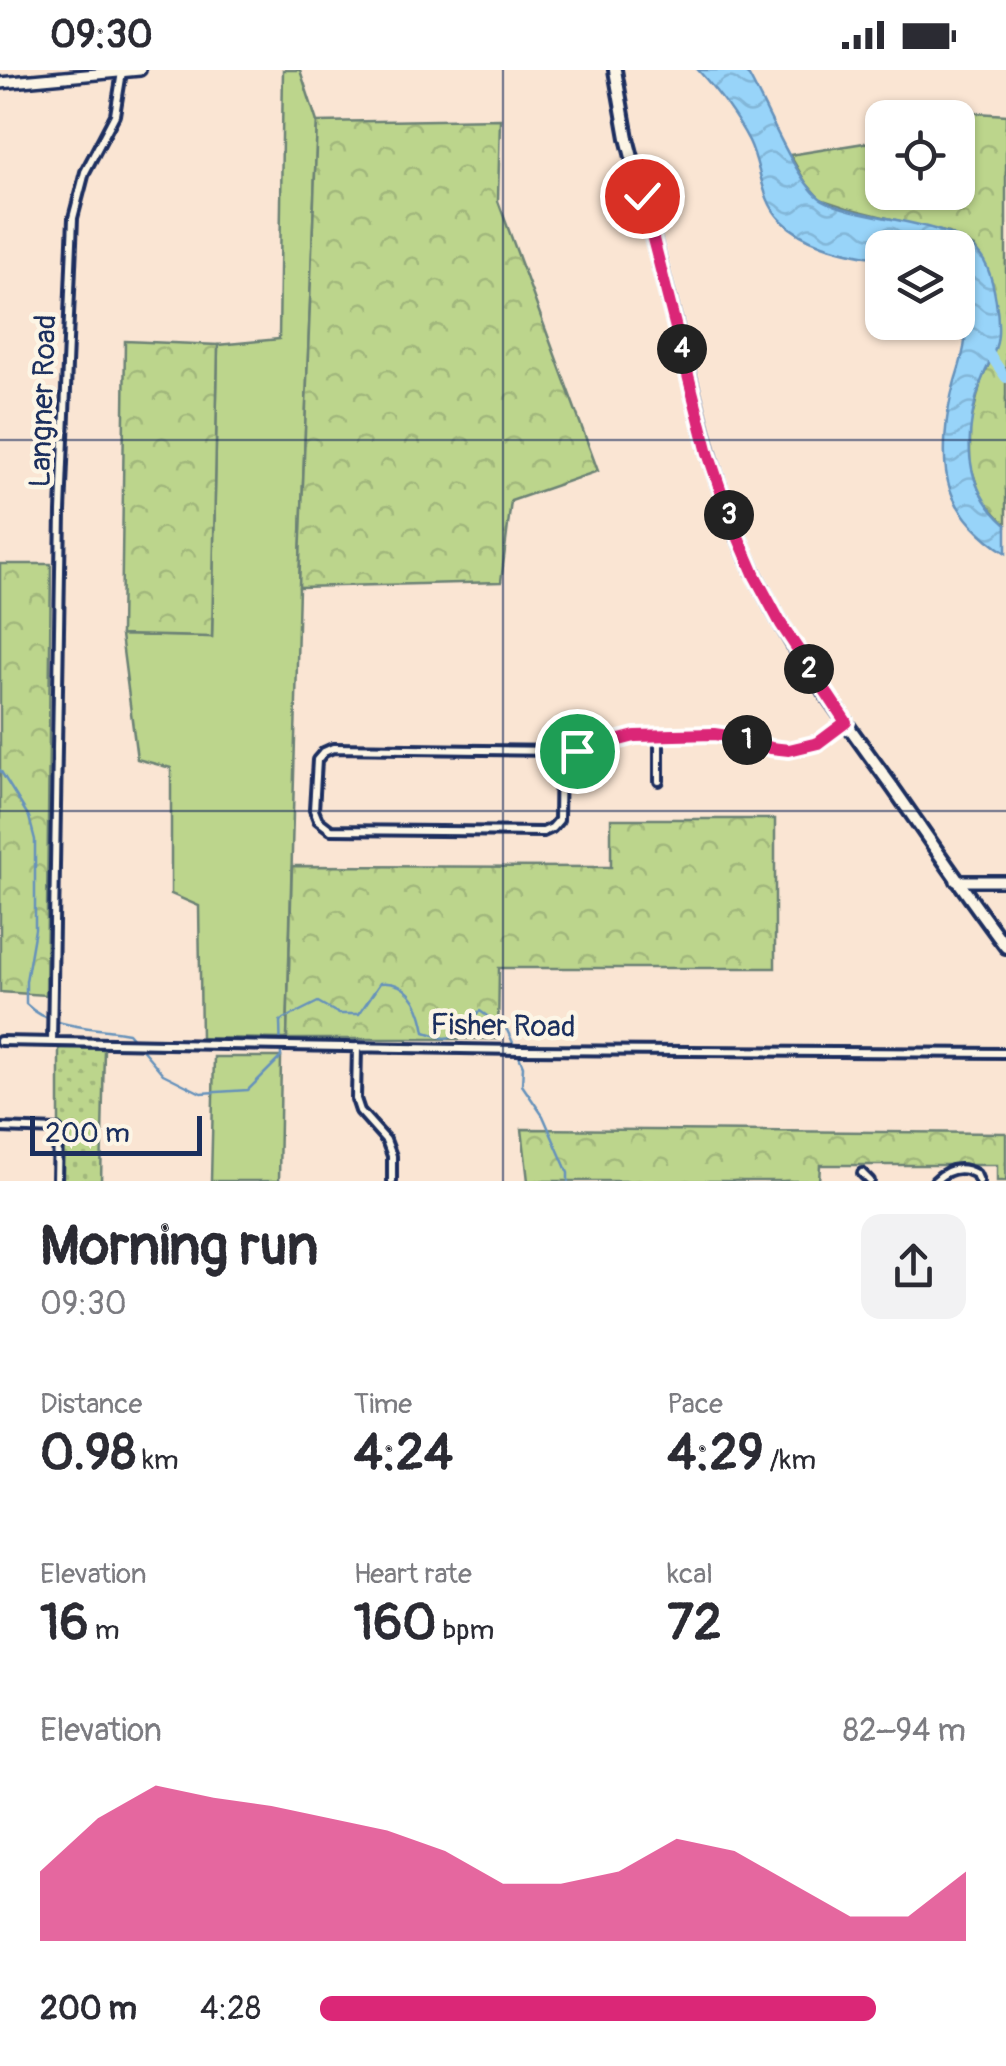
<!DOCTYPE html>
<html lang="en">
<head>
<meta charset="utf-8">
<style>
	:root { --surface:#fff; --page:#f2f2f3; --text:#2b2b33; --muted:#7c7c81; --accent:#db2777 }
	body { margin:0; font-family:Pangolin,sans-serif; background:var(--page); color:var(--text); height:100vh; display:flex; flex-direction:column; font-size:38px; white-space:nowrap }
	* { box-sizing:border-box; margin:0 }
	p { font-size:32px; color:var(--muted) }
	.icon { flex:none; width:55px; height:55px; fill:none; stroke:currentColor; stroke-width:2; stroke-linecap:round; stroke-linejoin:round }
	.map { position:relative; height:1111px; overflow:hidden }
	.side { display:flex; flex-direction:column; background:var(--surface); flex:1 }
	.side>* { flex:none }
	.controls { position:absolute; left:865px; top:30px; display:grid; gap:20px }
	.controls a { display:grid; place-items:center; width:110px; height:110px; border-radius:20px; background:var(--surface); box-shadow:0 2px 8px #0004; font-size:50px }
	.scale { position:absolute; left:30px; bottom:25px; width:172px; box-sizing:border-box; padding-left:10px; border:5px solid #1b2f5e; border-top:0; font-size:28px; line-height:35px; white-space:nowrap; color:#1b2f5e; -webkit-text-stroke:8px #fcf5e5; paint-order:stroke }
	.pin { position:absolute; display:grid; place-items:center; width:85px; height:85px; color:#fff; margin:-42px; border:5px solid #fff; border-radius:50%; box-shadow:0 2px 10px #0007 }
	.km { position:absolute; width:50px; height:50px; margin:-25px; border-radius:50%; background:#222; color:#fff; font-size:28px; line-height:50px; text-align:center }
	.round { display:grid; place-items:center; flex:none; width:105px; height:105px; border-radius:20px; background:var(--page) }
	.summary { display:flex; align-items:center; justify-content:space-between; height:170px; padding:0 40px }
	h1 { font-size:55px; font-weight:700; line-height:75px }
	.stats { display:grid; grid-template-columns:repeat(3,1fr); gap:15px; height:170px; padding:10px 40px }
	.stats div { display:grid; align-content:center }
	.stats b { font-size:50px; font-weight:700 }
	.stats small { font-size:28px; font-weight:400 }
	.stats p { font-size:28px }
	.chart { height:280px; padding:20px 40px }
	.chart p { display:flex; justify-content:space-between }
	.chart svg { width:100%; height:180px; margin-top:10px; fill:var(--accent); opacity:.7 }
	ul { padding:0 40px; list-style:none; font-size:32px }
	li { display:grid; grid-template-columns:160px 120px 1fr; align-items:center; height:75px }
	li i { height:25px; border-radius:12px; background:var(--accent) }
	.status { display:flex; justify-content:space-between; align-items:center; height:70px; padding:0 50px; background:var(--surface); direction:ltr }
	.status svg { height:28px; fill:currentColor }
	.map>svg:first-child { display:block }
	.grass { fill:#bcd58c; stroke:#6c8275; stroke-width:2.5 }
	.forest { fill:url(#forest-crowns); stroke:#6c8275; stroke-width:2.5 }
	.park { fill:url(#park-dots); stroke:#6c8275; stroke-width:2.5 }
	.water { fill:url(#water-waves); stroke:#6692bb; stroke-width:2.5 }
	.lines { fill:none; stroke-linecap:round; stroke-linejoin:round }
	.stream { stroke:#6692bb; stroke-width:2.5 }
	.river { stroke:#98d4f9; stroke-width:10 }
	.minor-casing { stroke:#1b2f5e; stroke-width:14 }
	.tertiary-casing { stroke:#1b2f5e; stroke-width:16 }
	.secondary-casing { stroke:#1b2f5e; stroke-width:18 }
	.minor { stroke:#fcf5e5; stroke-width:6 }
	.tertiary { stroke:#fcf5e5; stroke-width:9 }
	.secondary { stroke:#fcf5e5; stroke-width:10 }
	.route-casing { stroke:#fff; stroke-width:20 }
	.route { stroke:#db2777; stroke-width:12 }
	.grid { fill:none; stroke:#1b2f5e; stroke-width:2.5; stroke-opacity:0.55 }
	.labels { text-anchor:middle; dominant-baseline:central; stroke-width:9; stroke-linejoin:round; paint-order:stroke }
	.street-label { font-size:30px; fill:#1b2f5e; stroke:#fcf5e5 }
</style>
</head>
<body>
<div class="status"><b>09:30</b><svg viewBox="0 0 49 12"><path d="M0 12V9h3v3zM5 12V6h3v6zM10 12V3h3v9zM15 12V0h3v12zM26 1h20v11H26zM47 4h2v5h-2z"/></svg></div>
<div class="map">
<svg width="1006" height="1111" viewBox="0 0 1006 1111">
	<defs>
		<pattern id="forest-crowns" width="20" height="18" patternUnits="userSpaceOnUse" patternTransform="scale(2.5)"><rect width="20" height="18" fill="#bcd58c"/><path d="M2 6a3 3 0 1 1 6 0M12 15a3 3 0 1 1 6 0" fill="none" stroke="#a1b77b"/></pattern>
		<pattern id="park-dots" width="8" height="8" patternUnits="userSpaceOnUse" patternTransform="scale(2.5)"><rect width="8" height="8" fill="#bcd58c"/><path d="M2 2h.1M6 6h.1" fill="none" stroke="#a1b77b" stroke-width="1.8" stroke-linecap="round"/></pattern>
		<pattern id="water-waves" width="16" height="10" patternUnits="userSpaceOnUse" patternTransform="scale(2.5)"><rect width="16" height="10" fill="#98d4f9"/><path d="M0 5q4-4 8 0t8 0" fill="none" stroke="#82b6d8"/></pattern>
	</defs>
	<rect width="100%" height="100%" fill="#fae5d3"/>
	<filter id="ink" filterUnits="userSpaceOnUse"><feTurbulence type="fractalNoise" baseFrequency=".01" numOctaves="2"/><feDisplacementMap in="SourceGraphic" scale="20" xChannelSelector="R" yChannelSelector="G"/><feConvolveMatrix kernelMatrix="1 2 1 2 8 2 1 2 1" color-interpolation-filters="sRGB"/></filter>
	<g filter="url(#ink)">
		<path class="grass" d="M283 0H300L317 52 299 517 287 969 201 968 199 836 171 824V698L137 689 121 565 212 567 218 275 279 269Z
			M214 987H281L279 1111H211Z"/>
		<path class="forest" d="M889 37 1006 45V455L981 428 970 393V356L981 311 989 294 994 225 986 196 974 177 948 163 847 138 820 129 806 113 790 85 870 72 882 49V122H958V48L883 47Z
			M500 49 498 131 598 401 511 431 501 512 299 517 317 52Z
			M125 271 218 275 212 567 121 565Z
			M0 494H51L46 925 0 922Z
			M611 749H775V898H499L498 969H287L292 796 611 797Z
			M522 1059 1006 1063V1111H997V1095H820L819 1111H528Z"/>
		<path class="park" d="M59 978 104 979 101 1111H59Z"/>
		<path class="water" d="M698 0H742L749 6C765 34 798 116 823 130 866 154 966 146 987 197 995 216 999 244 998 265 997 283 985 298 980 315 964 366 962 417 1006 455V483C983 469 959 446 950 419 940 389 946 342 955 311 963 285 972 262 958 236V178H882V189C847 182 808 177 781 150 761 131 761 95 749 71 736 46 717 21 698 0Z"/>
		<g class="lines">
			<path class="stream" d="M0 700 29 747 35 770V859L26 911V934C51 959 94 957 128 963L135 971
				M140 977 163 1004 201 1023 248 1020 281 987 280 951 318 932 339 944H359L380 913C411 910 421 938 425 962L444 968 462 966 467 952 480 941 507 960 515 977
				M518 984 523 996 522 1015 543 1046 568 1103V1111"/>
			<path class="river" d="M986 279 1006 308"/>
			<g class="minor-casing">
				<path id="minor" d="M659 665V711
					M333 678 560 681 559 750 552 758 543 762 331 760 318 750 314 740 317 690 324 682Z
					M560 681 587 680 635 666 713 664 741 668 771 678 789 680 818 673 845 653
					M0 971 519 980 1006 983
					M52 972 61 442 73 148 85 102 115 45 122 2
					M357 977 356 1029 360 1041 386 1070 392 1086V1111
					M0 1058 58 1060 57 1111
					M862 1103 870 1111
					M935 1111C947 1099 960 1095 976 1104L979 1111"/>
			</g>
			<g class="tertiary-casing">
				<path id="tertiary" d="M0 13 140 0
					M956 811H1006"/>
			</g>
			<g class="secondary-casing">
				<path id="secondary" d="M615 0 627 68 709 383C724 436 745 489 772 538 806 601 850 658 891 715 929 769 966 824 1006 877"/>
			</g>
			<use href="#minor" class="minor"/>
			<use href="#tertiary" class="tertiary"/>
			<use href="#secondary" class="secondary"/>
		</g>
	</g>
	<g class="lines" filter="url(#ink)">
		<g class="route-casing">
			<path id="route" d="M577 681 635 666 714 664 742 668 771 678 789 680 818 673 846 652 781 554 755 506 730 448 708 383 642 126"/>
		</g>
		<use href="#route" class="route"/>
	</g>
	<path class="grid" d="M503 0V1111M0 370H1006M0 741H1006"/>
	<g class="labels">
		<g class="street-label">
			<text transform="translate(43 331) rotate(-88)">Langner Road</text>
			<text transform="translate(503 956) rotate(1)">Fisher Road</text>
		</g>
	</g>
</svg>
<div class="controls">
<a><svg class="icon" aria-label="locate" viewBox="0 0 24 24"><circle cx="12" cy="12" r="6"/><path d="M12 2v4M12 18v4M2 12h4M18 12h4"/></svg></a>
<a><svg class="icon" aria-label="layers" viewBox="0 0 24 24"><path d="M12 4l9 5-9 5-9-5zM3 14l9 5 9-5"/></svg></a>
</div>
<div class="scale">200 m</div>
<div class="pin" style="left:577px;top:681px;background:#1e9e55"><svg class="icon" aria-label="arrive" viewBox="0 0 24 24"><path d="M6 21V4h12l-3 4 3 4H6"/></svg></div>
<div class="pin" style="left:642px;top:126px;background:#d93025"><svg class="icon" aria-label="check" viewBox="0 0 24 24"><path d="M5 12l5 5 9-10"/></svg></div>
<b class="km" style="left:747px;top:670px">1</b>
<b class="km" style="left:809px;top:599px">2</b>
<b class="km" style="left:729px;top:445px">3</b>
<b class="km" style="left:682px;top:279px">4</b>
</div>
<section class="side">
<div class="summary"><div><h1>Morning run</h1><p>09:30</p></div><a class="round"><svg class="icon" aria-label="share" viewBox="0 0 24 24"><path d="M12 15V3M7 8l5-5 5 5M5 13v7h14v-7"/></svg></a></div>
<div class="stats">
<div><p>Distance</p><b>0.98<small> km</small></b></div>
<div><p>Time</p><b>4:24</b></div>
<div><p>Pace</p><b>4:29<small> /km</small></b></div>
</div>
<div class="stats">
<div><p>Elevation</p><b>16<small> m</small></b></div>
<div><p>Heart rate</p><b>160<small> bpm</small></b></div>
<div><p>kcal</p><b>72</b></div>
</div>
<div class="chart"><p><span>Elevation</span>82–94 m</p>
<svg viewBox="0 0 160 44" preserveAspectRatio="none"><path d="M0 44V27L10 14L20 6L30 9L40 11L50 14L60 17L70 22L80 30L90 30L100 27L110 19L120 22L130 30L140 38L150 38L160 27V44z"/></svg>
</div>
<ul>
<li><b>200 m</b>4:28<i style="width:86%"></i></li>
</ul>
</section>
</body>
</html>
